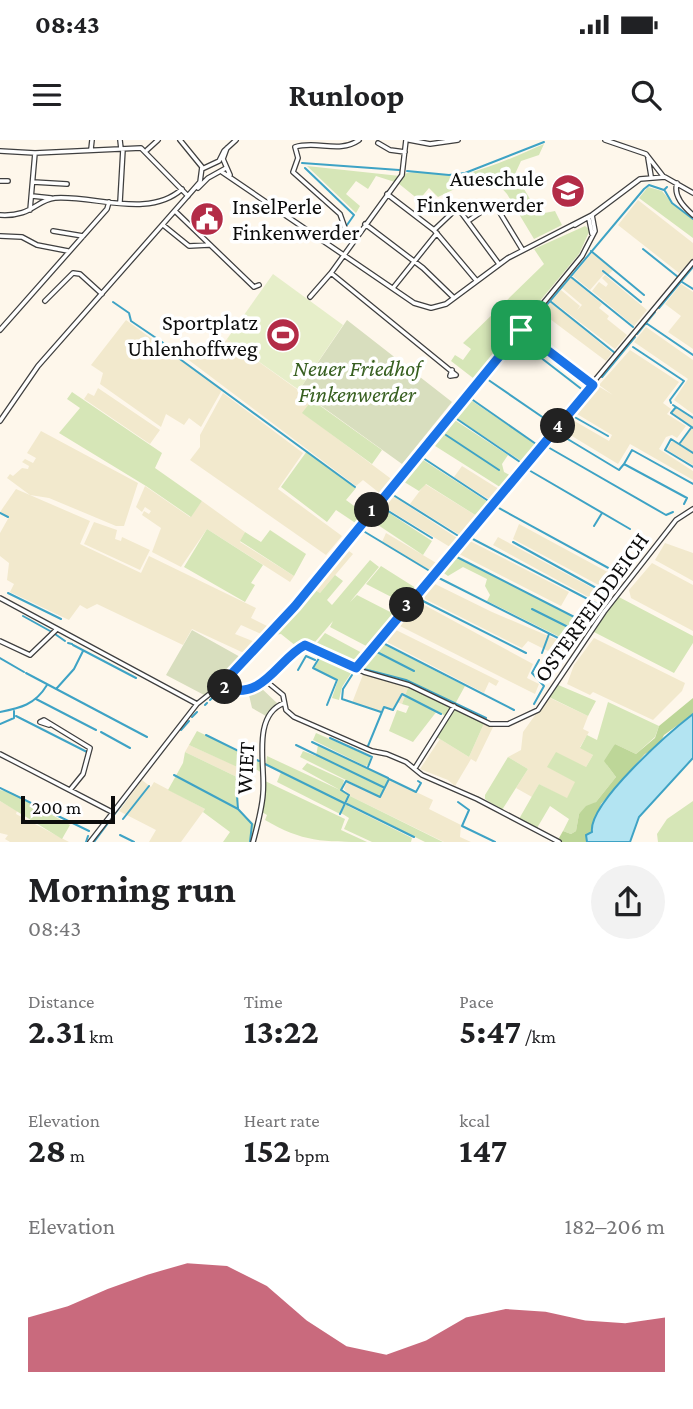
<!DOCTYPE html>
<html lang="en">
<head>
<meta charset="utf-8">
<style>
	:root { --surface:#fff; --page:#f2f2f2; --text:#202124; --muted:#757577; --accent:#b32c47 }
	body { margin:0; font-family:"Crimson Pro",serif; background:var(--page); color:var(--text); height:100vh; display:flex; flex-direction:column; font-size:26px; white-space:nowrap }
	* { box-sizing:border-box; margin:0 }
	p { font-size:23px; color:var(--muted) }
	.icon { flex:none; width:38px; height:38px; fill:none; stroke:currentColor; stroke-width:2; stroke-linecap:round; stroke-linejoin:round }
	.map { position:relative; height:702px; overflow:hidden }
	.drawer { display:flex; flex-direction:column; background:var(--surface); flex:1 }
	.drawer>* { flex:none }
	.scale { position:absolute; left:21px; bottom:18px; width:94px; box-sizing:border-box; padding-left:7px; border:4px solid #0c0c0c; border-top:0; font-size:19px; line-height:24px; white-space:nowrap; color:#0c0c0c; -webkit-text-stroke:5px #fff; paint-order:stroke }
	.pin { position:absolute; display:grid; place-items:center; width:60px; height:60px; color:#fff; margin:-30px; border-radius:14px; box-shadow:0 4px 10px #0006 }
	.km { position:absolute; width:35px; height:35px; margin:-18px; border-radius:50%; background:#222; color:#fff; font-size:19px; line-height:35px; text-align:center }
	.round { display:grid; place-items:center; flex:none; width:74px; height:74px; border-radius:37px; background:var(--page) }
	.overview { display:flex; align-items:center; justify-content:space-between; height:119px; padding:0 28px }
	h1 { font-size:38px; font-weight:700; line-height:52px }
	.metrics { display:grid; grid-template-columns:repeat(3,1fr); gap:10px; height:119px; padding:7px 28px }
	.metrics div { display:grid; align-content:center }
	.metrics b { font-size:35px; font-weight:700 }
	.metrics small { font-size:19px; font-weight:400 }
	.metrics p { font-size:19px }
	.chart { height:196px; padding:14px 28px }
	.chart p { display:flex; justify-content:space-between }
	.chart svg { width:100%; height:126px; margin-top:7px; fill:var(--accent); opacity:.7 }
	.status { display:flex; justify-content:space-between; align-items:center; height:49px; padding:0 35px; background:var(--surface); direction:ltr }
	.status svg { height:19px; fill:currentColor }
	header { display:flex; justify-content:space-between; align-items:center; height:91px; padding:0 28px; background:var(--surface); font-size:32px; font-weight:700 }
	.map>svg:first-child { display:block }
	.farmland { fill:#f2e9cd }
	.green { fill:#d6e6b7 }
	.forest { fill:#bdd698 }
	.cemetery { fill:#d8debe }
	.pitch { fill:#e6eec9 }
	.water { fill:#b3e4f2; stroke:#3ea3c5; stroke-width:2 }
	.lines { fill:none; stroke-linecap:round; stroke-linejoin:round }
	.stream { stroke:#3ea3c5; stroke-width:2 }
	.minor-casing { stroke:#3f3f3f; stroke-width:6 }
	.minor { stroke:#fff; stroke-width:3.5 }
	.route-casing { stroke:#fff; stroke-width:14 }
	.route { stroke:#1a73e8; stroke-width:9 }
	.labels { text-anchor:middle; dominant-baseline:central; stroke-width:7; stroke-linejoin:round; paint-order:stroke }
	.poi-label { font-size:23px; fill:#0c0c0c; stroke:#fff; text-anchor:end }
	.park-label { font-size:23px; font-style:italic; fill:#375f20; stroke:#fff }
	.street-label { font-size:23px; fill:#0c0c0c; stroke:#fff }
</style>
</head>
<body>
<div class="status"><b>08:43</b><svg viewBox="0 0 49 12"><path d="M0 12V9h3v3zM5 12V6h3v6zM10 12V3h3v9zM15 12V0h3v12zM26 1h20v11H26zM47 4h2v5h-2z"/></svg></div>
<header><svg class="icon" aria-label="menu" viewBox="0 0 24 24"><path d="M4 6h16M4 12h16M4 18h16"/></svg>Runloop<svg class="icon" aria-label="search" viewBox="0 0 24 24"><circle cx="10" cy="10" r="6"/><path d="M15 15l6 6"/></svg></header>
<div class="map">
<svg width="693" height="702" viewBox="0 0 693 702">
	<rect width="100%" height="100%" fill="#fef7eb"/>
	<path class="farmland" d="M638 60 693 103V118L679 133 618 85Z
		M592 113 613 130 608 135 605 133 590 150 573 136Z
		M605 135 647 170 634 186 592 151 599 142 606 147 608 144 602 138Z
		M571 138 602 164 599 168 609 176 607 179 627 195 615 209 552 161 561 150 580 166 577 170 582 165 562 148Z
		M681 144 693 152V209L668 192 681 176 665 164Z
		M551 162 612 213 606 221 542 173Z
		M126 180 222 250 201 287 189 278 184 285 166 274 161 287 100 244 103 233 91 225Z
		M646 187 693 220V274L674 260 688 239 634 202Z
		M227 199 312 260 303 273 394 341 382 355 363 340 356 346 186 218 196 204 215 216Z
		M630 210 679 242 663 263 671 269 667 274 686 286 677 298 672 295 666 297 659 309 693 331V340L630 304 618 324 562 290 571 279 609 301 612 295 577 274 598 246 613 255 599 245Z
		M98 248 160 290 150 304 84 259 88 253 94 256Z
		M223 253 303 313 278 349 342 396 326 415 190 320 200 307V295Z
		M676 268 693 279V325L667 310 672 301 680 305 692 287 672 273Z
		M41 291 138 343 124 386H116L49 358 30 355 7 338 10 334 13 336 22 328 28 329 29 326 22 322 25 319 33 323 36 318 27 313Z
		M462 326 502 351 493 362 454 337Z
		M425 344 480 378 463 397 410 364Z
		M145 346 190 377 202 361 245 392 240 402 294 436 290 442 207 389 181 427 152 412 161 388 142 375 144 371 149 374 151 371 145 367 142 372 136 367Z
		M16 349 90 381 80 404 141 433 149 416 256 468 251 478 267 486 261 494 241 485 235 494 255 502 246 514 192 489 183 505 97 464 87 469 80 465 69 480 10 452 14 444 7 440 9 423 0 416V393L9 377 0 372Z
		M390 354 457 398 450 407 381 365Z
		M94 382 117 390 115 399 121 401 122 397 150 410 140 430 84 404Z
		M519 384 615 436 606 449 513 399Z
		M386 393 438 424 432 432 382 402Z
		M498 397 600 452 594 460 493 405Z
		M470 401 569 452 561 466 459 414Z
		M665 403 693 413V441L655 420Z
		M345 408 353 414 320 453 312 448Z
		M652 423 693 445V491L631 458 629 450Z
		M433 443 492 472 572 506 562 518 528 501 522 508 425 459V453Z
		M417 461 533 524 527 538 539 544 535 554 400 486Z
		M396 490 499 541 496 546 489 542 484 553 387 502Z
		M594 498 685 543 682 551 653 580 593 552 590 555 567 544 574 525Z
		M364 532 409 545 402 564 397 562 393 570 383 567 381 572 352 563Z
		M548 557 588 576 583 589 589 592 580 607 593 615 586 627H548L576 642 567 659 539 644 532 657 516 648 528 629 508 617 521 610 523 592Z
		M485 581 494 585 476 622 471 619 455 646 448 640 420 629 440 599 469 617Z
		M189 605 241 628 239 638 185 612Z
		M389 639 433 660 429 669 461 685 460 697 471 702H444L350 656 344 649 347 641 380 657Z
		M142 640 151 647 154 642 205 669 181 702H149L156 690 119 671Z
		M0 661 17 671 16 674 69 702H10L5 699 8 695 0 693Z"/>
	<path class="green" d="M544 4 539 15 521 21 515 34 539 74 555 71 562 85 534 99 507 54 488 33 438 57 429 48 419 60 398 43 376 36 368 49 356 41 346 54 360 66 356 73 307 26 400 36C418 26 445 39 465 34 492 27 519 15 544 4Z
		M648 47 662 51 673 64 693 80V98L639 58Z
		M585 86 590 90 579 114 485 227 473 238 451 221 455 215 463 220 471 209 463 203 544 124 534 109Z
		M72 252 162 313 155 328 202 361 191 377 146 346 59 293 80 268 67 259Z
		M469 259 539 306 524 323 455 277Z
		M312 260 382 310 372 324 302 273Z
		M453 279 508 315 502 324 504 332 513 337 503 349 432 304Z
		M307 311 356 348 346 360 365 374 357 384 336 370 327 382 281 347Z
		M420 318 491 364 480 378 426 344 419 351 401 340Z
		M380 367 432 401 423 415 369 379Z
		M207 389 263 425 251 443 255 445 245 462 184 427Z
		M270 390 306 414 294 436 240 401 245 392 261 402Z
		M454 416 585 482 572 503 487 461 490 455 485 446 487 439 463 427 448 436 441 431Z
		M370 420 379 427 350 462 357 455 396 475 370 508 330 487 333 481 315 502 302 501 296 506 281 494 272 495 312 448 320 453 335 435 343 441 327 460 332 465Z
		M381 426 419 450 407 465 366 444Z
		M617 456 693 496V503L674 533 592 491Z
		M325 493 364 514 352 520 317 503Z
		M377 501 465 546 454 566 485 581 469 617 435 596 447 577 437 571 413 602 389 591 397 570 406 573 409 566 402 564 409 545 356 528Z
		M322 516 353 530 342 547 339 560 332 558 338 540 314 528Z
		M556 544 596 561 588 576 549 557Z
		M608 562 659 586 655 597 636 614 615 604 607 625 616 637 596 662 579 674 576 691 571 694 563 691 569 679 550 666 537 688 519 679 539 644 567 658 575 642 547 627 556 612 586 627 593 615 580 608 587 595 597 600Z
		M197 591 263 623V633L247 625 244 630 189 605Z
		M316 593 371 617 369 625 365 626 313 600Z
		M318 605 389 639 380 657 300 617 303 611 316 616Z
		M185 612 239 638 238 669 256 686 253 702H223L230 692 203 672 205 669 168 650 183 623Z
		M267 616 340 650 302 629 307 623 344 640 342 649 349 655 340 674 277 642 281 632 266 625Z
		M508 617 528 629 502 670 485 659V655Z
		M263 640 345 679 341 690 367 702C324 702 302 702 265 680L267 675 260 671Z
		M0 650 13 653 70 685 62 699 0 661Z
		M350 656 443 702H425L349 664 348 666 412 698 411 702H372L344 689 349 678 341 673Z
		M693 661V702H658L657 694 667 679Z"/>
	<path class="forest" d="M693 558V574L664 595 658 607 645 614 601 664 587 702H561L559 698 563 691 571 694 576 691 579 674 586 666 596 662 616 637 604 621 615 604 636 614 655 598 659 586Z"/>
	<path class="cemetery" d="M347 180 452 262 402 324 299 250Z
		M192 490 242 518 206 556 166 535Z
		M259 546 278 564 266 576 252 568 249 555Z"/>
	<path class="pitch" d="M273 134 343 185 299 250 227 199Z"/>
	<path class="water" d="M693 574V618L639 677 630 702H587L586 695 592 692C588 663 671 591 693 574Z"/>
	<g class="lines">
		<path class="stream" d="M302 23 399 30
			M305 28 354 75 347 85
			M407 31 449 35 465 33 544 2
			M665 51 672 63 693 79
			M643 109 678 137
			M591 111 644 155
			M603 131 641 162
			M571 137 633 187
			M682 142 693 149
			M550 161 615 213
			M113 162 129 173 131 181 162 202 173 214 355 347
			M659 168 693 127
			M646 183 693 215
			M637 194 655 172
			M518 200 584 251
			M633 207 684 241 670 260 671 263
			M602 237 635 197
			M487 239 554 285
			M586 257 593 248
			M470 258 536 304
			M673 265 693 278
			M578 266 583 260
			M676 267 671 273 693 288
			M571 275 608 296
			M454 277 523 324
			M559 289 577 268
			M556 292 619 330 624 324 687 358 684 364
			M555 293 558 290
			M446 295 499 330
			M680 303 691 288
			M546 306 666 375 673 372
			M426 309 644 49 649 45 664 50 667 47
			M693 313 671 299 665 310 693 327
			M420 316 490 362
			M624 324 632 310 693 344
			M527 329 630 389
			M390 353 460 397
			M380 366 432 398
			M0 373 8 377
			M594 386 602 373
			M360 389 428 430
			M469 397 599 465 623 436 497 367
			M513 402 607 454
			M438 433 547 303
			M435 436 570 504 586 483 453 415
			M423 450 435 436
			M8 453 61 479
			M417 458 526 513
			M532 469 578 492
			M23 476 50 491
			M55 494 65 501
			M381 502 514 570
			M68 503 72 504
			M313 503 346 520
			M73 505 136 538
			M375 511 414 531
			M542 513 549 494
			M0 518 24 532
			M363 525 415 460
			M364 529 406 540 486 578
			M298 530 306 516 315 520
			M26 533 147 597
			M352 535 343 549 342 559 381 572
			M227 543 268 497
			M57 548 74 529 83 511
			M36 559 96 590
			M210 560 221 550
			M534 564 544 546 532 533 539 520
			M205 565 207 563
			M327 565 337 540 313 528 321 515 344 525
			M0 572C20 568 35 565 47 545
			M16 576 87 612
			M192 577 197 572
			M0 584 14 578V571
			M181 590 189 581
			M101 592 130 608
			M206 595 259 621
			M330 598 372 617 368 627
			M312 602 388 638
			M296 605 383 647
			M368 606 384 567 393 570 402 554 441 574
			M265 624 344 663
			M174 635 238 669
			M0 648 89 691
			M237 656 238 669 252 684 250 702
			M458 662 469 670 462 686 495 702
			M347 664 414 697
			M340 674 349 655 341 650 346 641 380 657 389 639 416 652 421 643 418 641
			M123 679 149 646
			M120 695 134 702
			M86 702 88 696
			M94 702 128 656"/>
		<g class="minor-casing">
			<path id="minor" d="M120 0 121 9
				M409 0 430 4 458 0
				M605 0 646 14 663 36
				M378 3 390 10 405 12
				M227 8 223 19 230 35
				M91 9 92 0
				M147 10 158 0
				M0 11 35 13 141 8 188 56
				M648 18 651 36
				M219 21 224 11 236 0
				M202 29 219 21
				M222 32 414 163 431 168 446 164 508 118 592 75 640 39 665 37 693 53
				M0 41H8
				M33 42 67 44
				M677 43C673 56 684 67 693 75
				M198 48 208 38 226 28
				M387 54 434 90 476 140
				M32 56 51 58
				M120 62 123 9
				M30 70 35 13
				M175 71 254 147 259 145
				M0 75C32 77 36 60 55 58 94 55 149 79 182 49
				M589 79 592 94
				M468 81 494 63 522 109
				M365 84 423 128 454 158
				M163 85 189 106 209 105
				M575 85 592 75
				M434 90 453 72 460 71 499 124
				M53 91 83 96
				M0 96 22 97 37 105 68 111
				M354 99 346 91 340 74 293 32 298 18 295 7C317 0 339 14 359 0
				M331 133 456 235
				M331 133 402 35 406 0
				M393 148 437 93
				M310 157 331 133
				M45 161 73 133 80 134 102 154
				M0 190 107 69 109 62
				M521 190 593 245
				M452 230 450 236 456 235
				M0 281 38 226 200 42 202 27 180 0
				M0 458 197 564
				M0 501 30 515 56 490
				M356 528 693 122
				M266 541 283 555 286 570 294 577 372 611 387 614 406 622 422 635 477 659 559 702
				M222 544 232 550 265 542 305 505 364 532 409 545 490 584H508L538 570 604 472 676 380 693 369
				M49 585 40 582 44 580 90 608 83 634 70 650
				M0 614 112 672
				M415 628 454 566
				M90 702 197 564 222 544 295 466 582 116 595 91 592 75
				M253 702C257 687 262 669 263 654 266 627 251 576 284 563"/>
		</g>
		<use href="#minor" class="minor"/>
	</g>
	<g class="lines">
		<g class="route-casing">
			<path id="route" d="M521 190 593 245 356 528 305 505C279 518 263 561 226 548L222 544 295 466Z"/>
		</g>
		<use href="#route" class="route"/>
	</g>
	<defs>
		<g id="school-disc" transform="scale(1.75)"><circle r="9.5" fill="#b32c47" stroke="#fff"/><path d="M0-5L7-2L0 1L-7-2ZM-4 1L0 2.5L4 1V4Q0 6-4 4Z" fill="#fff"/></g>
		<g id="civic-disc" transform="scale(1.75)"><circle r="9.5" fill="#b32c47" stroke="#fff"/><path d="M-.6-6.5H3V-4.5H.6V-3L4-1V1h2V6H-6V1h2V-1L-.6-3ZM-1.2 2.5V6h2.4V2.5Z" fill="#fff"/></g>
		<g id="stadium-disc" transform="scale(1.75)"><circle r="9.5" fill="#b32c47" stroke="#fff"/><path d="M0-5a6.5 5 0 1 0 0 10a6.5 5 0 1 0 0-10ZM-3.5-1.8h7v3.6h-7Z" fill="#fff"/></g>
	</defs>
	<g fill-rule="evenodd">
		<use href="#school-disc" x="568" y="51"/>
		<use href="#civic-disc" x="207" y="79"/>
		<use href="#stadium-disc" x="283" y="195"/>
	</g>
	<g class="labels">
		<g class="poi-label">
			<text x="544" y="38">Aueschule<tspan x="544" dy="26">Finkenwerder</tspan></text>
			<text x="232" y="66" text-anchor="start">InselPerle<tspan x="232" dy="26">Finkenwerder</tspan></text>
			<text x="258" y="182">Sportplatz<tspan x="258" dy="26">Uhlenhoffweg</tspan></text>
		</g>
		<g class="park-label">
			<text x="357" y="228">Neuer Friedhof<tspan x="357" dy="26">Finkenwerder</tspan></text>
		</g>
		<g class="street-label">
			<text transform="translate(591 467) rotate(-54)">OSTERFELDDEICH</text>
			<text transform="translate(245 628) rotate(-87)">WIET</text>
		</g>
	</g>
</svg>
<div class="scale">200 m</div>
<div class="pin" style="left:521px;top:190px;background:#1e9e55"><svg class="icon" aria-label="arrive" viewBox="0 0 24 24"><path d="M6 21V4h12l-3 4 3 4H6"/></svg></div>
<b class="km" style="left:372px;top:370px">1</b>
<b class="km" style="left:225px;top:547px">2</b>
<b class="km" style="left:407px;top:465px">3</b>
<b class="km" style="left:558px;top:286px">4</b>
</div>
<section class="drawer">
<div class="overview"><div><h1>Morning run</h1><p>08:43</p></div><a class="round"><svg class="icon" aria-label="share" viewBox="0 0 24 24"><path d="M12 15V3M7 8l5-5 5 5M5 13v7h14v-7"/></svg></a></div>
<div class="metrics">
<div><p>Distance</p><b>2.31<small> km</small></b></div>
<div><p>Time</p><b>13:22</b></div>
<div><p>Pace</p><b>5:47<small> /km</small></b></div>
</div>
<div class="metrics">
<div><p>Elevation</p><b>28<small> m</small></b></div>
<div><p>Heart rate</p><b>152<small> bpm</small></b></div>
<div><p>kcal</p><b>147</b></div>
</div>
<div class="chart"><p><span>Elevation</span>182–206 m</p>
<svg viewBox="0 0 160 44" preserveAspectRatio="none"><path d="M0 44V25L10 21L20 15L30 10L40 6L50 7L60 14L70 26L80 35L90 38L100 33L110 25L120 22L130 23L140 26L150 27L160 25V44z"/></svg>
</div>
</section>
</body>
</html>
